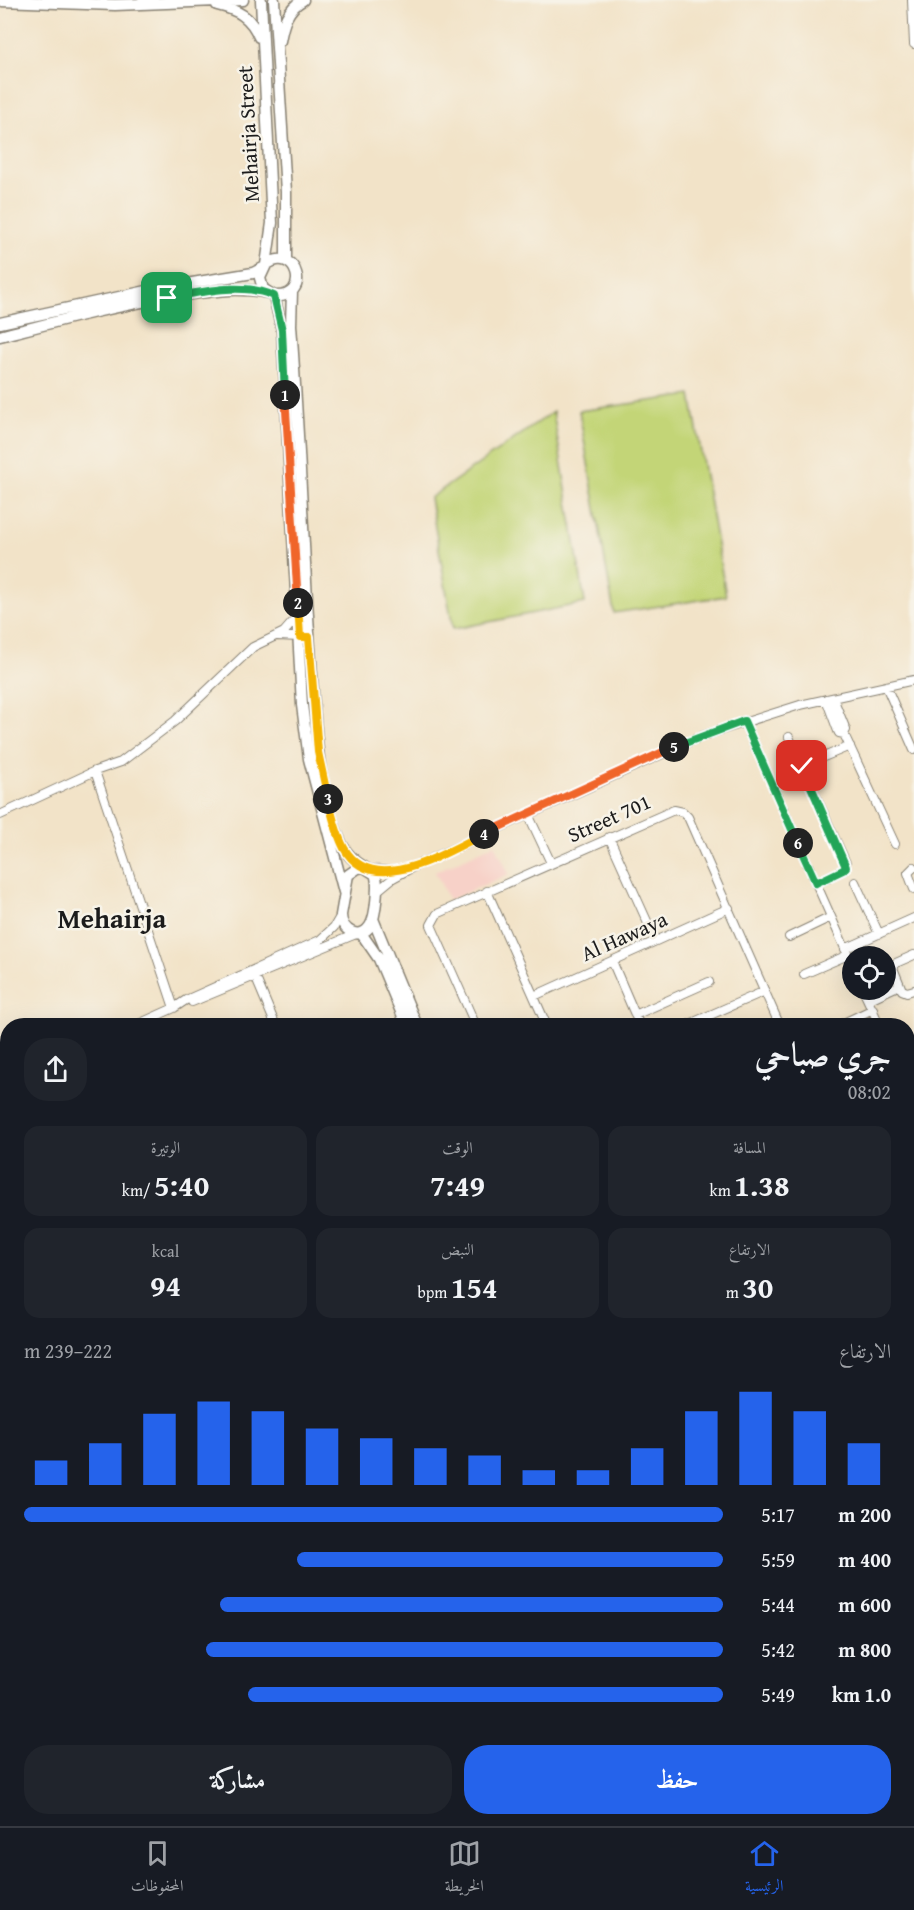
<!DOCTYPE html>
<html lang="ar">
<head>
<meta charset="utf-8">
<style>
	:root { --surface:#171b24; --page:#20242c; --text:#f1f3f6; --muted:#9ea1a6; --line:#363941; --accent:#2563eb }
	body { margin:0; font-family:"Gentium Book Plus",Amiri,serif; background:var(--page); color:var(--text); direction:rtl; height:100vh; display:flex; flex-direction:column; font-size:22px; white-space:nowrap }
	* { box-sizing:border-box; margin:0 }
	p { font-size:20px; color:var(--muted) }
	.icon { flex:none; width:33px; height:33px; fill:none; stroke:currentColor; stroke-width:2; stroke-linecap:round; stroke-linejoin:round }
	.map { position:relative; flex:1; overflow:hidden; direction:ltr }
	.panel { position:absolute; left:0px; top:1018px; width:915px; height:808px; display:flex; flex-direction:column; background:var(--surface); border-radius:24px 24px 0 0; box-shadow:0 6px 24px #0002; direction:rtl }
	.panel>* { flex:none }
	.fabs { position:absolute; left:842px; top:946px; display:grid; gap:12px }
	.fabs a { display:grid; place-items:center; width:54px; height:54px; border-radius:50%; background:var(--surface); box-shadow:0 6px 24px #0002; font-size:30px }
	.pin { position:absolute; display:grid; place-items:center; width:51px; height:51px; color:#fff; margin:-26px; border-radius:12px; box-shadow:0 3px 9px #0006 }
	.km { position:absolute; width:30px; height:30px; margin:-15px; border-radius:50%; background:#222; color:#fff; font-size:16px; line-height:30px; text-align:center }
	.round { display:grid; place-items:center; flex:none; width:63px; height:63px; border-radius:24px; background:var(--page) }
	.overview { display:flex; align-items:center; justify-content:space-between; height:102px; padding:0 24px }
	h1 { font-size:33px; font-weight:700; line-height:45px }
	.metrics { display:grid; grid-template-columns:repeat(3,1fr); gap:9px; height:102px; padding:6px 24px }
	.metrics div { display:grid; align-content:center; border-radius:15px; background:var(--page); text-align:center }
	.metrics b { font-size:30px; font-weight:700 }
	.metrics small { font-size:16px; font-weight:400 }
	.metrics p { font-size:16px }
	.chart { height:168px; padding:12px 24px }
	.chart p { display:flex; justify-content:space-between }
	.chart svg { width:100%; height:108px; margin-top:6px; stroke:var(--accent); stroke-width:6 }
	.button { display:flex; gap:12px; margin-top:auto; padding:12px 24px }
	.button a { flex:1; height:69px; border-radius:24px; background:var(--accent); color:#fff; font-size:24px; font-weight:700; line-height:69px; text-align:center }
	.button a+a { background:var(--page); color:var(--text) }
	ul { padding:0 24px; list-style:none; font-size:20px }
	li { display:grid; grid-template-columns:96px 72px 1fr; align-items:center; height:45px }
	li i { height:15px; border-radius:8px; background:var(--accent) }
	.tabs { display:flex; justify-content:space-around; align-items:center; height:84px; border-top:2px solid var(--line); background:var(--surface); font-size:16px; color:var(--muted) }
	.tabs a { display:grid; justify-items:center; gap:3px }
	.tabs .current { color:var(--accent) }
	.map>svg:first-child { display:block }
	.built { fill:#f7d1c8 }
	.green { fill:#c3d577; stroke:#70784a; stroke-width:1.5 }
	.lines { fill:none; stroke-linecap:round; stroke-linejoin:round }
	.street-casing { stroke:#878072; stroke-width:10 }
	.secondary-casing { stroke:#878072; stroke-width:13 }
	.primary-casing { stroke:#878072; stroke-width:14 }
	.street { stroke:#fff; stroke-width:8 }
	.secondary { stroke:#fff; stroke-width:10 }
	.primary { stroke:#fff; stroke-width:12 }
	.split-1-casing { stroke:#fff; stroke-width:12 }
	.split-2-casing { stroke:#fff; stroke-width:12 }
	.split-3-casing { stroke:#fff; stroke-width:12 }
	.split-4-casing { stroke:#fff; stroke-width:12 }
	.split-5-casing { stroke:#fff; stroke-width:12 }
	.split-6-casing { stroke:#fff; stroke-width:12 }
	.split-7-casing { stroke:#fff; stroke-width:12 }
	.split-1 { stroke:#22a559; stroke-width:8 }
	.split-2 { stroke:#f0652b; stroke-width:8 }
	.split-3 { stroke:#f5b400; stroke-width:8 }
	.split-4 { stroke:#f5b400; stroke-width:8 }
	.split-5 { stroke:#f0652b; stroke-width:8 }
	.split-6 { stroke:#22a559; stroke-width:8 }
	.split-7 { stroke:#22a559; stroke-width:8 }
	.labels { text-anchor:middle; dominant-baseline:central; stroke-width:5; stroke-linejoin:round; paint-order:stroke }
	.street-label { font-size:21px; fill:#1c1c1c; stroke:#f7f3e8 }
	.district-label { font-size:27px; font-weight:bold; fill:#1c1c1c; stroke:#f7f3e8 }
</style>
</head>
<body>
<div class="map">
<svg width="914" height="1826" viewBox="0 0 914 1826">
	<rect width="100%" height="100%" fill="#f7f3e8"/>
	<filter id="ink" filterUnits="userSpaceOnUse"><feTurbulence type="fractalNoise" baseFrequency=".0167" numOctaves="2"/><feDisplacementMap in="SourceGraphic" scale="12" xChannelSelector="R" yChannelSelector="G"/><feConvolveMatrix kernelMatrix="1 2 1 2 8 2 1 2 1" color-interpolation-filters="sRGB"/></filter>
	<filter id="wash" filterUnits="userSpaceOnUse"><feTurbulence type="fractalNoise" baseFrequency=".008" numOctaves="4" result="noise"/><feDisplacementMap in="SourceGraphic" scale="24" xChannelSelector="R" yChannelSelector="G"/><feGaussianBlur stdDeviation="1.35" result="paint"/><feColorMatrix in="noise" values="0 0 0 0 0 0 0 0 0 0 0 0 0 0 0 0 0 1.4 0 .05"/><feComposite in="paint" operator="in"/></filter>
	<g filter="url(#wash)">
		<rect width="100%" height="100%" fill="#f2e3c8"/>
		<path class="built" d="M495 844 509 874 449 900 435 872Z"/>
		<path class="green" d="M691 395 726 596 614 613 579 411Z
			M553 412 585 603 453 629 430 498Z"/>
	</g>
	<g filter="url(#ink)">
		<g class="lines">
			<g class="street-casing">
				<path id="street" d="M912 0 914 44
					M277 636 300 637
					M886 686 914 750
					M826 699 838 731 839 733 844 734 846 730 833 698
					M744 721 852 964
					M844 734 895 844
					M789 737 846 863 843 870 816 883
					M802 766 850 746
					M95 771 174 1008
					M528 814 551 863
					M0 815 95 771 121 762 175 721 253 647 284 632 298 616
					M609 837 656 941
					M914 867 908 873 914 889
					M370 869 391 871 406 869
					M855 882 879 934
					M487 891 547 1026
					M376 892 393 878 413 867 702 736 800 705 914 680
					M789 937 831 917
					M845 949 914 918
					M914 955 896 963 893 968 902 990 907 992 914 990
					M612 961 640 1026
					M804 974 848 955
					M255 976 276 1026
					M885 978 895 974
					M863 990 880 1026
					M534 996 729 908
					M868 1000 900 985
					M192 1002 356 934
					M635 1015 709 982
					M134 1026 174 1008 186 1000 320 940 334 927 341 915
					M476 1026 431 925 437 914 674 810 683 812 688 817 780 1026
					M685 1026 765 991
					M837 1026 873 1009
					M0 1087 8 1084
					M908 1089 914 1104
					M0 1155 8 1152
					M908 1190 914 1203
					M908 1225 914 1223
					M0 1243 8 1239
					M908 1284 914 1281
					M0 1309 8 1305
					M0 1345 8 1342
					M908 1347 914 1344
					M0 1407 8 1404
					M908 1444 914 1441
					M908 1545 914 1542
					M0 1626 8 1624
					M908 1641 914 1639
					M0 1683 8 1680
					M908 1739 914 1737
					M0 1760 8 1776
					M2 1761V1750L6 1744
					M25 1820 28 1826
					M703 1820 706 1826
					M802 1820 806 1826
					M900 1820 903 1826
					M130 1826H133
					M459 1826 474 1820
					M589 1826 603 1820
					M610 1826 619 1822"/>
			</g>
			<g class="secondary-casing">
				<path id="secondary" d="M261 0 272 223 266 265 260 278 263 289 274 296C313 299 297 243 266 265
					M274 0 286 192V261
					M0 1 115 5 243 0
					M217 5C238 10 251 17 259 37
					M280 41C283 24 287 9 303 0
					M292 291 291 325C299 433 303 540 310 648 315 710 315 788 342 845 347 854 355 862 364 867
					M274 296 282 330 302 705 309 759 344 892
					M0 323 156 289 253 273 263 268
					M0 336C58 321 117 305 176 296 208 292 236 286 268 293
					M364 867 375 874C379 883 376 917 370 926 360 941 341 931 341 915L348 875 358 868Z
					M373 919 417 1026
					M361 933 379 959 407 1026
					M760 1820 763 1826
					M785 1820 789 1826"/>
			</g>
			<g class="primary-casing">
				<path id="primary" d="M908 1310 914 1305
					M908 1332 914 1329
					M0 1698 8 1695
					M0 1732 8 1729"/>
			</g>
			<use href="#street" class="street"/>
			<use href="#secondary" class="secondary"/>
			<use href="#primary" class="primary"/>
		</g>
	</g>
	<g class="lines" filter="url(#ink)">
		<g class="split-1-casing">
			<path id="split-1" d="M167 298C200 293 242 281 274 296L282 330 285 395"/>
		</g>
		<g class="split-2-casing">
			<path id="split-2" d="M285 395 298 603"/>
		</g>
		<g class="split-3-casing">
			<path id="split-3" d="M298 603 300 637H309L318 752 328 799"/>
		</g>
		<g class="split-4-casing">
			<path id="split-4" d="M328 799C332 815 336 833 344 848 373 900 447 851 484 834"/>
		</g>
		<g class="split-5-casing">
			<path id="split-5" d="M484 834 674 747"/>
		</g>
		<g class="split-6-casing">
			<path id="split-6" d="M674 747 744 721 798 843"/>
		</g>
		<g class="split-7-casing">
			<path id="split-7" d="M798 843 816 883 843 870 846 867 802 766"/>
		</g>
		<use href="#split-1" class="split-1"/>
		<use href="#split-2" class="split-2"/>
		<use href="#split-3" class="split-3"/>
		<use href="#split-4" class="split-4"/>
		<use href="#split-5" class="split-5"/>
		<use href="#split-6" class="split-6"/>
		<use href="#split-7" class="split-7"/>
	</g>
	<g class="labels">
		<g class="street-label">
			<text transform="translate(248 134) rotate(-93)">Mehairja Street</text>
			<text transform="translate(609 818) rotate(-24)">Street 701</text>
			<text transform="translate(624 936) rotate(-24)">Al Hawaya</text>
		</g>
		<g class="district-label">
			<text x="112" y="918">Mehairja</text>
		</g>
	</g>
</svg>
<div class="fabs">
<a><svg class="icon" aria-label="locate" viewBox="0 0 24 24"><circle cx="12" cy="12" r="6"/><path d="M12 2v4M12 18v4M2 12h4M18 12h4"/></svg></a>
</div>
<div class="pin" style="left:167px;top:298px;background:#1e9e55"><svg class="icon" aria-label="arrive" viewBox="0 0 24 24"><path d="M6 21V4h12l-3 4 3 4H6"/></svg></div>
<div class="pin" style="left:802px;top:766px;background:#d93025"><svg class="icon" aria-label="check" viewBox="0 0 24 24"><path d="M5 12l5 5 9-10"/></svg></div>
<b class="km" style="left:285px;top:395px">1</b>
<b class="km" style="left:298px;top:603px">2</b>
<b class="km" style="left:328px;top:799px">3</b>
<b class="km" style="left:484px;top:834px">4</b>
<b class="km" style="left:674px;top:747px">5</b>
<b class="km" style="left:798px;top:843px">6</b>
<section class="panel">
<div class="overview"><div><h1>جري صباحي</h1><p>08:02</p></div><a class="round"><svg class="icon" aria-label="share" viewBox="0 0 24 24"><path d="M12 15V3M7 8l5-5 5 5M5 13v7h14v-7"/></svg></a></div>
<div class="metrics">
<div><p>المسافة</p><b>1.38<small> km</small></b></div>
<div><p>الوقت</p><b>7:49</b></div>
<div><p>الوتيرة</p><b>5:40<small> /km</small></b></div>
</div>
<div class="metrics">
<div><p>الارتفاع</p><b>30<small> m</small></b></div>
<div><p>النبض</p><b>154<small> bpm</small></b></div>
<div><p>kcal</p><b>94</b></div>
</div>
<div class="chart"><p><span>الارتفاع</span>222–239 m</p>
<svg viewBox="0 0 160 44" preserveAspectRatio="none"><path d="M5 44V34M15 44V27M25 44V15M35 44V10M45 44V14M55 44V21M65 44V25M75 44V29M85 44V32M95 44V38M105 44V38M115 44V29M125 44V14M135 44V6M145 44V14M155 44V27"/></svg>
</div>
<ul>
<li><b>200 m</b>5:17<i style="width:100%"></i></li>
<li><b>400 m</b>5:59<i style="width:61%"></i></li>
<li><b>600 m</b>5:44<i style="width:72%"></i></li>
<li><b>800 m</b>5:42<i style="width:74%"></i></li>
<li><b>1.0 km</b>5:49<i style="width:68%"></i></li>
</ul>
<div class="button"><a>حفظ</a><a>مشاركة</a></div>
</section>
</div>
<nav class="tabs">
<a class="current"><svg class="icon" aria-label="home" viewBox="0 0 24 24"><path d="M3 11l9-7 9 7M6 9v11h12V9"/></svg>الرئيسية</a>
<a><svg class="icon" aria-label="map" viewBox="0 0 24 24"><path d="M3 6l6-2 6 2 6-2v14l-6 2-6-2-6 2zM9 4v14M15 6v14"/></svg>الخريطة</a>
<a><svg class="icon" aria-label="saved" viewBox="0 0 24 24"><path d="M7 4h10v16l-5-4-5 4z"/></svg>المحفوظات</a>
</nav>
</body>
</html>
